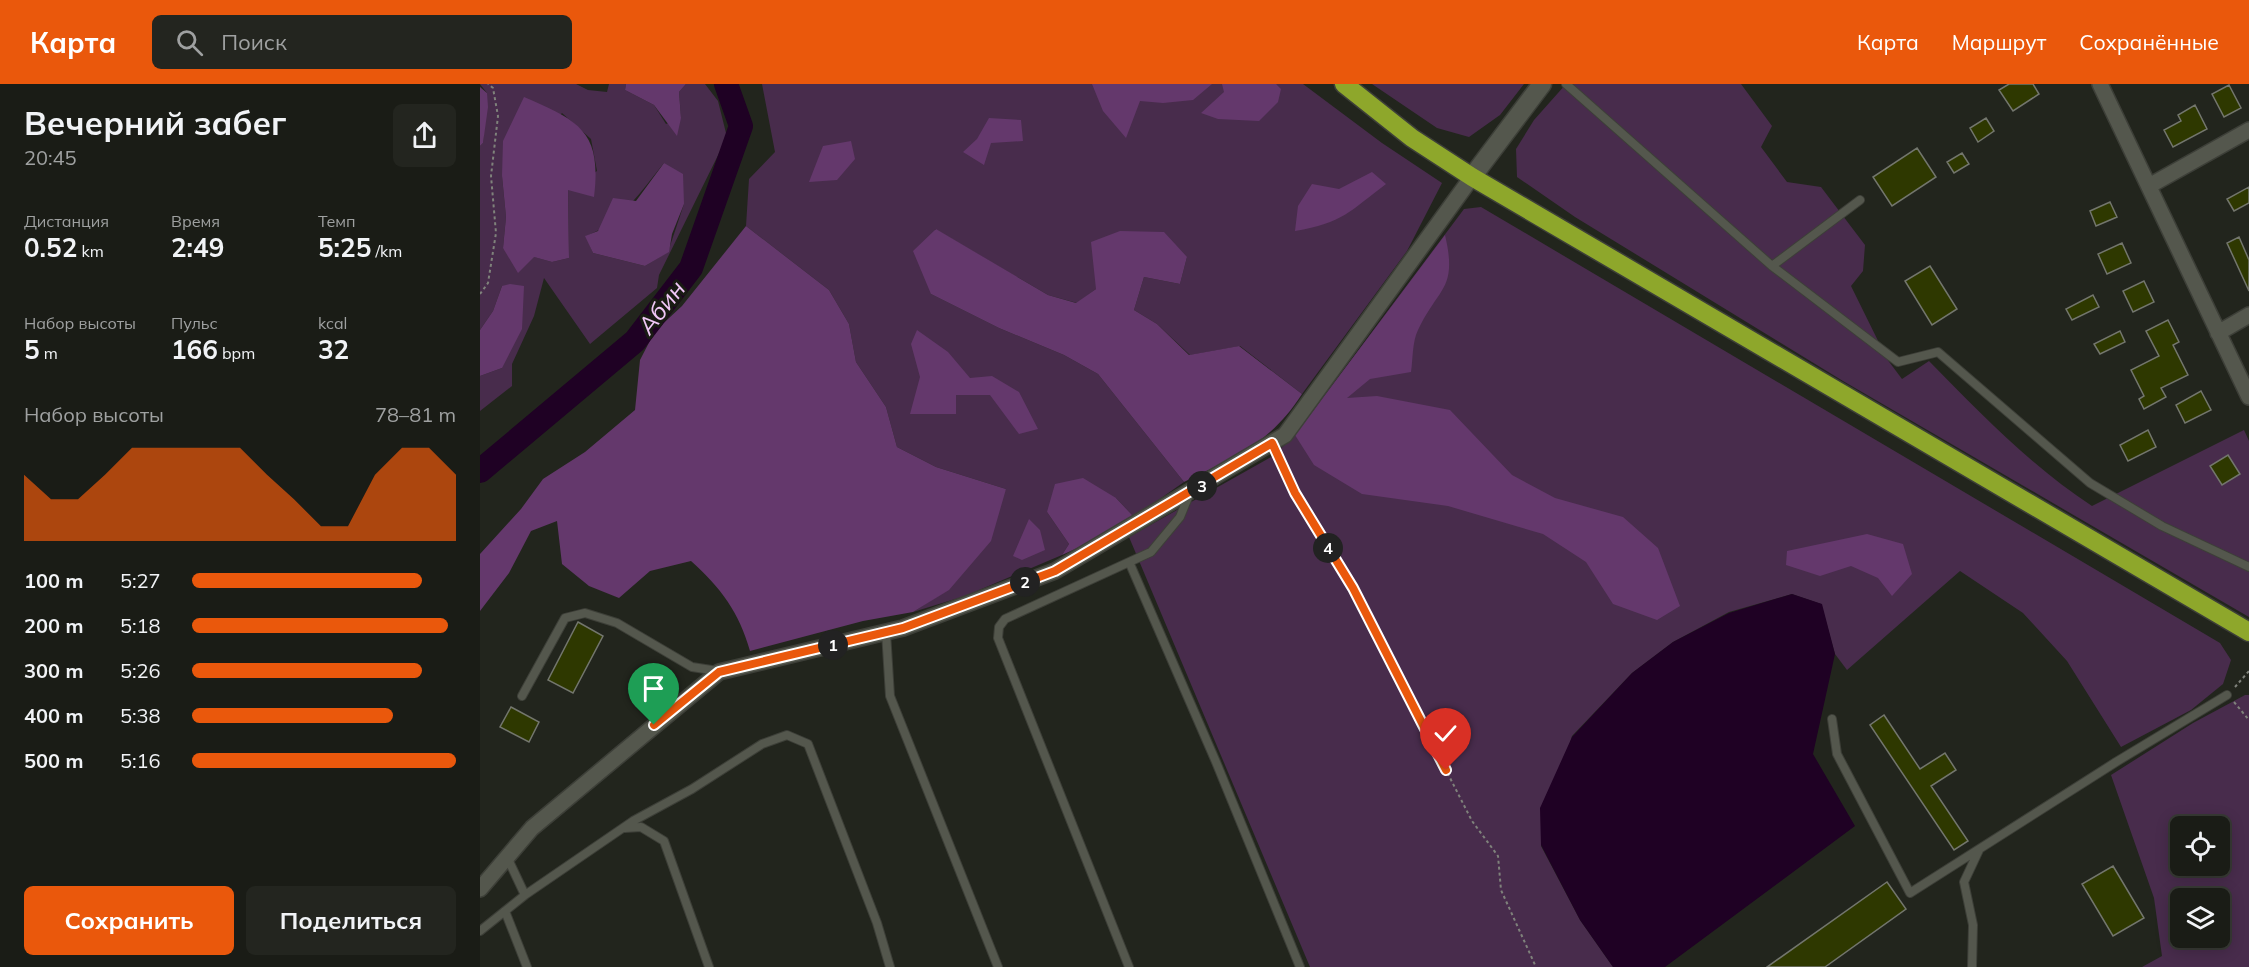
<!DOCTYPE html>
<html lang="ru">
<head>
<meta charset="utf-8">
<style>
	:root { --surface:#1a1c16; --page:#23251f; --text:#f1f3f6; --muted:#9fa1a1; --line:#383a35; --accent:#ea580c }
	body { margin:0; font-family:Mulish,sans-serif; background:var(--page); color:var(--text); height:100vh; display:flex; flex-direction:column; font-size:22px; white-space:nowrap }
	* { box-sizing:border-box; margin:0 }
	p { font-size:20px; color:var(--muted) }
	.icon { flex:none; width:33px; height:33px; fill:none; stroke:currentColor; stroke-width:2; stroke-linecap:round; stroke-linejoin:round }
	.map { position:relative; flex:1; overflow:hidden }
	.panel { display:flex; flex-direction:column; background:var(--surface); width:480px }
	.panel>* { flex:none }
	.tools { position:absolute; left:1690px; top:732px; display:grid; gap:12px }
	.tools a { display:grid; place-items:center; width:60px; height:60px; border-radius:9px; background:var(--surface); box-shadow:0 3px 15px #0003,0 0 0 2px var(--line); font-size:30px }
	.pin { position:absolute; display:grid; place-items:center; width:51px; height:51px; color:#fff; margin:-62px -26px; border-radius:50% 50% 50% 0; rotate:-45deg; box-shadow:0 0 6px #0007 }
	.pin .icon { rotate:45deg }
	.km { position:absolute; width:30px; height:30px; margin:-15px; border-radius:50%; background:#222; color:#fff; font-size:16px; line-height:30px; text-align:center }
	.round { display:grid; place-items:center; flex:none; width:63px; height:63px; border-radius:9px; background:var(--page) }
	.overview { display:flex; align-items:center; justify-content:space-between; height:102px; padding:0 24px }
	h1 { font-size:33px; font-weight:700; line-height:45px }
	.figures { display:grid; grid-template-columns:repeat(3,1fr); gap:9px; height:102px; padding:6px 24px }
	.figures div { display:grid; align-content:center }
	.figures b { font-size:26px; font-weight:700 }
	.figures small { font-size:16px; font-weight:400 }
	.figures p { font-size:16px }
	.chart { height:168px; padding:12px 24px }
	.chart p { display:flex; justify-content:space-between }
	.chart svg { width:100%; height:108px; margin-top:6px; fill:var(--accent); opacity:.7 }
	.action { display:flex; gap:12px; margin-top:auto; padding:12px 24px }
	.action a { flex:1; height:69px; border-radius:9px; background:var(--accent); color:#fff; font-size:24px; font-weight:700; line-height:69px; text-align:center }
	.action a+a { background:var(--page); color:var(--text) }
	ul { padding:0 24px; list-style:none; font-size:20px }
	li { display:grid; grid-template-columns:96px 72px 1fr; align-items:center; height:45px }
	li i { height:15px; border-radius:8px; background:var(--accent) }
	header { display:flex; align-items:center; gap:36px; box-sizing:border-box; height:84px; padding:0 30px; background:var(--accent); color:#fff }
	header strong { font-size:28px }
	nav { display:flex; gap:33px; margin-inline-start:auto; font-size:21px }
	.search { width:420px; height:54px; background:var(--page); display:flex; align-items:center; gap:15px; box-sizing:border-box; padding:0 21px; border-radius:9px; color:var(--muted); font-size:22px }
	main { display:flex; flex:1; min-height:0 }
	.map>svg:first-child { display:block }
	.green { fill:#482c4c; fill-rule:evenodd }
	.forest { fill:#64386c }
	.water { fill:#1f0124 }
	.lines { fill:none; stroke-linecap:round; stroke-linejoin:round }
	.river { stroke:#1f0124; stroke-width:24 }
	.building { fill:#2e3800; stroke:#73766d; stroke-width:1.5 }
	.lane-casing { stroke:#3d3f38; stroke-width:10 }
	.street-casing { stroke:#3d3f38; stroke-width:18 }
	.secondary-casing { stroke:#3d3f38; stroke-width:21 }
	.highway-casing { stroke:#3d3f38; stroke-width:21 }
	.path { stroke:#7f827b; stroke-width:2; stroke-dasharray:3 3; stroke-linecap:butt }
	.lane { stroke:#54574d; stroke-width:8 }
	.street { stroke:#54574d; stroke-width:15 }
	.secondary { stroke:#54574d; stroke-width:18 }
	.highway { stroke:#8ea72b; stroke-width:18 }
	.route-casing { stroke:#fff; stroke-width:12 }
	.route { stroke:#ea580c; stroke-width:8 }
	.labels { text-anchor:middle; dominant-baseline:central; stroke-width:6; stroke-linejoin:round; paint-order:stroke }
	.water-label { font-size:24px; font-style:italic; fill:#f0c7f6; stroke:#191b13 }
</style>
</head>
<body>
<header>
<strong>Карта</strong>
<div class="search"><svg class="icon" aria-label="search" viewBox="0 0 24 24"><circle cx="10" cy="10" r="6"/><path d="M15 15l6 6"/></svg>Поиск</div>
<nav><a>Карта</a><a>Маршрут</a><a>Сохранённые</a></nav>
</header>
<main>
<section class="panel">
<div class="overview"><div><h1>Вечерний забег</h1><p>20:45</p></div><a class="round"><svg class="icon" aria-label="share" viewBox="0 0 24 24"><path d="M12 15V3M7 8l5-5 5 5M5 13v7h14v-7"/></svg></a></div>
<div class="figures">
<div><p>Дистанция</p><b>0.52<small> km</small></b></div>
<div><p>Время</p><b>2:49</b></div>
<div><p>Темп</p><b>5:25<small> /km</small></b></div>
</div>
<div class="figures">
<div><p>Набор высоты</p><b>5<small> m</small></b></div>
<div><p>Пульс</p><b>166<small> bpm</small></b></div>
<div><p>kcal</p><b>32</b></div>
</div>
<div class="chart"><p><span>Набор высоты</span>78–81 m</p>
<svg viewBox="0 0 160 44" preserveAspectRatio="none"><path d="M0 44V17L10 27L20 27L30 17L40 6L50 6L60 6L70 6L80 6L90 17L100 27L110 38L120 38L130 17L140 6L150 6L160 17V44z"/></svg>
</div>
<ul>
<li><b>100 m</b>5:27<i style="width:87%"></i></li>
<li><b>200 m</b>5:18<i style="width:97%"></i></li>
<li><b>300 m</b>5:26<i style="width:87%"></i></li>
<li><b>400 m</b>5:38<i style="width:76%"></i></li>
<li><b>500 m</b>5:16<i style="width:100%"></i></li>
</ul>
<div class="action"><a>Сохранить</a><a>Поделиться</a></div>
</section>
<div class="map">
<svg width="1769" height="883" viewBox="0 0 1769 883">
	<rect width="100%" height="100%" fill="#22251d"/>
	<path class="green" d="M0 0H96L108 6 127 8 129 0H146L145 6 174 21 186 40 201 34 199 8 206 0H225L238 17 247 53 179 191 177 204 110 260 64 194 54 232 32 280V302L0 327V292L22 284V202L13 227 0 246V62L3 59 7 9ZM82 29 111 55 117 87 88 106 89 174 72 178 23 164 26 133 22 92ZM184 79 204 120 188 168 165 182 113 169 106 152C141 139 161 107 184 79Z
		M282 0H823L902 59 962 99 927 167 822 310 760 262 710 271 677 240 654 226 664 193 700 200 707 173 616 205 597 219 568 211 455 145 451 210 519 244 584 271 618 290 704 398 654 433 636 414 567 428 589 460 582 471 485 512 433 528 469 505 526 405 456 383 417 363 406 323 376 278 369 240 349 206 266 142 269 95 295 68Z
		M892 0H1044L1020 31 989 53 957 44Z
		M1086 0H1261L1292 42 1281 63 1307 98 1341 103 1385 161 1383 187 1371 202 1407 275 1422 295 1449 277C1500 329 1551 382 1612 422L1764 346 1769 357V533L1363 297 1095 133 1037 93 1036 65 1054 36Z
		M1001 123 1740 559 1751 576 1743 600 1711 626 1641 663 1587 577 1543 529 1480 487 1367 586 1355 570 1341 520 1312 510 1249 528 1193 558 1152 589 1092 652 1061 762 1100 836 1133 883H830L649 453 793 372 815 351 984 125Z
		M1765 611H1769V883H1662L1682 872 1674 814 1631 691 1713 639ZM1701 742H1740V782H1701ZM1701 814H1740V854H1701Z"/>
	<path class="forest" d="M146 0H206L199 8 201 34 197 52 174 21 145 6Z
		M612 0H732L713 16 683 19 660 17 646 54 623 27Z
		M742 0H796L801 5 798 18 779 37 738 35 721 29 744 8Z
		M0 3 7 9 8 23 3 59 0 62Z
		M44 13C100 37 122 48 114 113L88 106 89 174 72 178 54 173 38 189 23 164 26 133 22 92 23 57Z
		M509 34 541 36 543 57 511 59 504 81 483 68 497 55Z
		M371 57 375 75 357 96 329 98 343 62Z
		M184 79 203 90 204 120 192 150 189 168 165 182 113 169 105 152 118 147 133 114 156 117Z
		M892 88 906 100C870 127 863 139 815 147L818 122 832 100 859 105Z
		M266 142 349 206 369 240 376 278 406 323 417 363 456 383 526 405 511 457 469 506 433 528 383 537 270 567C259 528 241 504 211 477L170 487 139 514 109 502 82 480 77 437 51 447 29 489 0 527V470L41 425 63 395 105 368 155 326 160 276 175 247 202 222Z
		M456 145 568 211 596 219 616 205 611 158 640 147 684 148 707 173 700 200 664 193 654 226 677 240 709 271 759 262 822 310C790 360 755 372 704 398L618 290 584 271 519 244 451 210 433 167Z
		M965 151C978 206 958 203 938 246 932 258 933 276 931 288L890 295 867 314 897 312 970 326 1032 391 1075 414 1143 433 1178 464 1200 522 1177 536 1133 520 1106 478 1063 450 968 422 882 410 834 381 815 351Z
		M30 200 44 202 42 245 22 284 0 292V246L13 227 22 202Z
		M437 246 468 268 490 294 512 292 539 308 558 345 539 350 510 311H476V330H430L440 293 431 260Z
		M603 394 636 414 654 433 615 456 582 471 589 460 567 428 575 400Z
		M549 435 560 446 565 466 542 476 533 472Z
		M1387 450 1423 460 1432 490 1412 512 1398 494 1371 482 1340 492 1306 481 1307 467Z"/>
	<path class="water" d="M1312 510 1342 520 1355 570 1333 670 1375 742 1185 883H1133L1100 836 1061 761 1060 724 1092 653 1152 589 1193 558 1249 529Z"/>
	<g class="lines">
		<path class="river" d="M0 387 155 257 211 184 261 42 246 0"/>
	</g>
	<path class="building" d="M1529 0H1553L1559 10 1533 27 1519 6Z
		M1749 1 1761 24 1744 33 1732 10Z
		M1715 21 1727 45 1693 63 1684 46 1701 37 1698 31Z
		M1506 34 1514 47 1498 58 1490 44Z
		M1437 64 1456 93 1412 122 1393 93Z
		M1482 69 1489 80 1474 89 1467 78Z
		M1769 103V119L1754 127 1747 115Z
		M1630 118 1637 133 1616 142 1610 127Z
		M1759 153 1769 176V207L1747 159Z
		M1642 159 1651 179 1627 190 1618 170Z
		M1450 182 1477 225 1452 241 1425 197Z
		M1664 197 1674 218 1653 228 1643 207Z
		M1613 211 1619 223 1592 236 1586 225Z
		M1688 236 1699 258 1693 261 1708 291 1681 304 1686 313 1664 325 1659 315 1664 312 1651 286 1679 272 1666 247Z
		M1640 247 1645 258 1620 270 1614 260Z
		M1721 307 1731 326 1705 339 1696 321Z
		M1668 346 1676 363 1648 377 1640 361Z
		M1748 371 1760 390 1742 401 1730 382Z
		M98 538 123 552 93 609 68 596Z
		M31 623 59 638 49 658 20 643Z
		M1404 631 1440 685 1465 669 1476 686 1451 702 1488 757 1474 766 1390 641Z
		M1633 782 1664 834 1633 852 1602 800Z
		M1407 798 1426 825 1345 883H1287Z"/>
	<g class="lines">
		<g class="lane-casing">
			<path id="lane" d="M1086 0 1292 182 1418 278 1458 268 1610 399 1682 442 1769 483
				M1292 182 1380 116
				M650 480 736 678 820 883
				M406 548 410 612 518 883
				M42 612 85 534 105 529 137 539 212 583 238 587
				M1352 635 1357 670 1430 809 1636 678 1747 611
				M145 744 161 743 184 757 229 883
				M27 773 45 811
				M25 827 47 883
				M0 847 45 811 153 737 212 705 282 660 307 651 328 660 397 839 410 883
				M649 883 518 554 519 543 525 535 671 468 700 433 709 411
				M1492 883 1493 841 1484 798 1499 766"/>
		</g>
		<g class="street-casing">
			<path id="street" d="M1620 0 1769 313
				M1669 102 1769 46
				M1738 249 1769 231
				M0 805 52 744 239 588 423 544 575 487 805 351 992 93"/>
		</g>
		<g class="secondary-casing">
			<path id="secondary" d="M992 93 1062 0"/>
		</g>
		<g class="highway-casing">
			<path id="highway" d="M864 0 932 54 992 93 1769 548"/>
		</g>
		<path class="path" d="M0 210 8 199 16 149 11 92 18 32 13 4 8 0
			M798 372 815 409 873 504 992 737 1018 772 1021 806 1056 883
			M1755 603 1769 587
			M1754 618 1769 636"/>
		<use href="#lane" class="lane"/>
		<use href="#street" class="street"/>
		<use href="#secondary" class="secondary"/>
		<use href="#highway" class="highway"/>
	</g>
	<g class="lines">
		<g class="route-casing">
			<path id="route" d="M174 641 239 588 423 544 575 487 792 359 815 409 873 504 966 686"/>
		</g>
		<use href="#route" class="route"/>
	</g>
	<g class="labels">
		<g class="water-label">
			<text transform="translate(181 223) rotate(-52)">Абин</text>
		</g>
	</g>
</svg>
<div class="tools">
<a><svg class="icon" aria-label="locate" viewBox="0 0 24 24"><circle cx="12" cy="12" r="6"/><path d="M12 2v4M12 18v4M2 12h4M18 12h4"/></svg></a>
<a><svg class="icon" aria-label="layers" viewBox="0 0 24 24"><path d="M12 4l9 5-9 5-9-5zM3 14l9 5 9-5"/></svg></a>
</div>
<div class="pin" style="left:174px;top:641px;background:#1e9e55"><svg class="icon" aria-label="arrive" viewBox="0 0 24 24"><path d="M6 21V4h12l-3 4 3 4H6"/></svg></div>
<div class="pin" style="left:966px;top:686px;background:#d93025"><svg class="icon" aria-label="check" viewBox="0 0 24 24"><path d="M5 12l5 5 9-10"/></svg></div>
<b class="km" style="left:353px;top:561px">1</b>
<b class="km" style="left:545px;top:498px">2</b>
<b class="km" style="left:722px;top:402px">3</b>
<b class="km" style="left:848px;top:464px">4</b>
</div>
</main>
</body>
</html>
